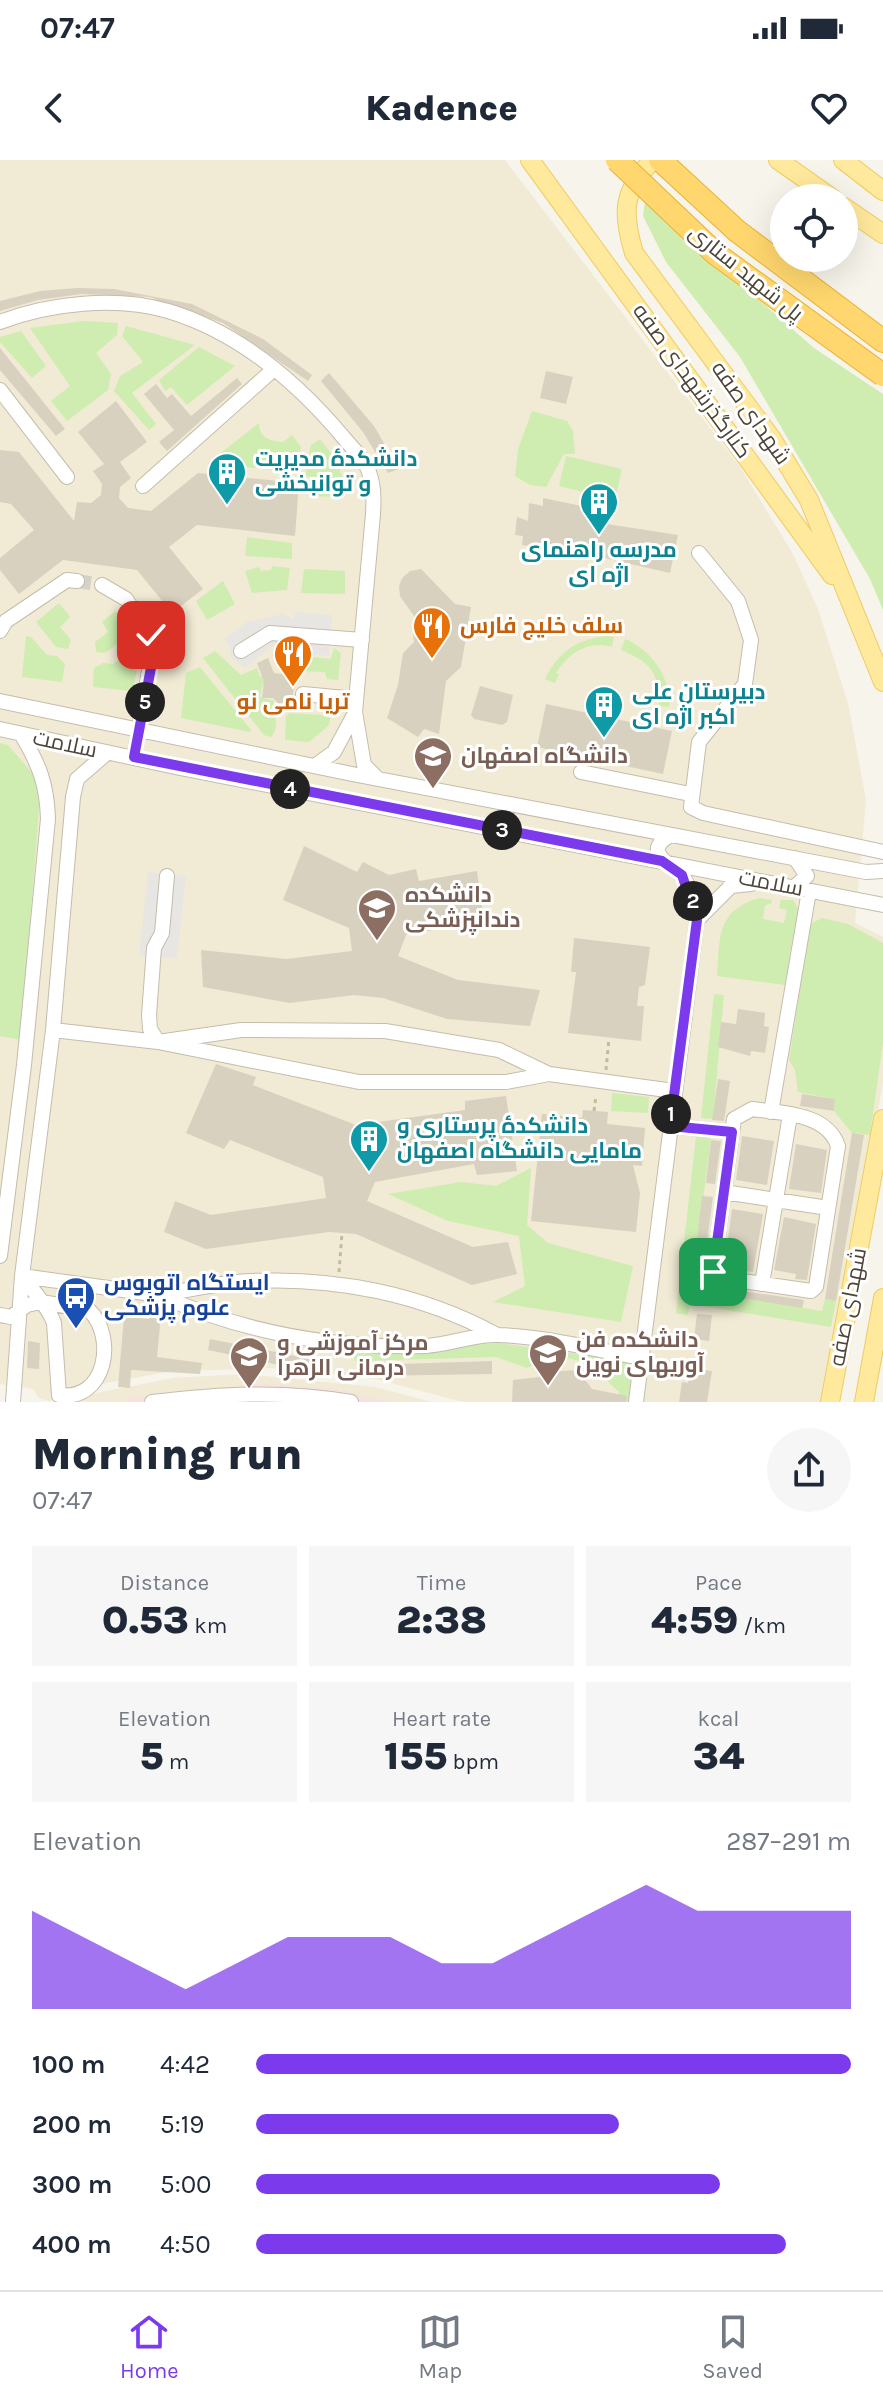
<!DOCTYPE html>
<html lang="en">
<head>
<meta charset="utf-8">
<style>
	:root { --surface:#fff; --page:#f6f6f7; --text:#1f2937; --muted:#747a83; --line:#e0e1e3; --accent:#7c3aed }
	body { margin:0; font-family:Karla,Cairo,sans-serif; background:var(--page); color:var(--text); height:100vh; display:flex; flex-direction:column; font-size:30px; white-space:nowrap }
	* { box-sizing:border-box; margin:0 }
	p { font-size:26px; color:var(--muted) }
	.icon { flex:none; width:44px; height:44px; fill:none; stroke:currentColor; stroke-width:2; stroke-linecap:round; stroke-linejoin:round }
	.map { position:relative; height:1242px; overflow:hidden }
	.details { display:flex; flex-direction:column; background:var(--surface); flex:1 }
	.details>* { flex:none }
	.controls { position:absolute; left:770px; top:24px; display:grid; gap:16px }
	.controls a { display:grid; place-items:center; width:88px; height:88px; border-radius:50%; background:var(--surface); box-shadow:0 8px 32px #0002; font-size:40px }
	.pin { position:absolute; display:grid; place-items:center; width:68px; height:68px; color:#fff; margin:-34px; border-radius:16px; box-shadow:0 4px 12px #0006 }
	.km { position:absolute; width:40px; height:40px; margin:-20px; border-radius:50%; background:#222; color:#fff; font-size:22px; line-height:40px; text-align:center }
	.round { display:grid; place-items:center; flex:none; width:84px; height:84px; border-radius:42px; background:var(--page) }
	.head { display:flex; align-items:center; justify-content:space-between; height:136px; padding:0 32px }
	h1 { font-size:44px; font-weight:800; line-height:60px }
	.stats { display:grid; grid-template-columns:repeat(3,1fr); gap:12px; height:136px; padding:8px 32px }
	.stats div { display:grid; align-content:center; border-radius:0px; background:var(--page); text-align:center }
	.stats b { font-size:40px; font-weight:800 }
	.stats small { font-size:22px; font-weight:400 }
	.stats p { font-size:22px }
	.chart { height:224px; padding:16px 32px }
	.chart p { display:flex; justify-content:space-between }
	.chart svg { width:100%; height:144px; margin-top:8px; fill:var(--accent); opacity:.7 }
	ul { padding:0 32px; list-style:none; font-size:26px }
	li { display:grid; grid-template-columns:128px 96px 1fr; align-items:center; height:60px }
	li i { height:20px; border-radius:10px; background:var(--accent) }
	.status { display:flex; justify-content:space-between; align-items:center; height:56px; padding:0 40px; background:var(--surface); direction:ltr }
	.status svg { height:22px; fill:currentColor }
	header { display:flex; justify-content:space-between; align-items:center; height:104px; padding:0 32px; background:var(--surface); font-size:36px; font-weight:800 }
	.dock { display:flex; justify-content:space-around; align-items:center; height:112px; border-top:2px solid var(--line); background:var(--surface); font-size:22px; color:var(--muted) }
	.dock a { display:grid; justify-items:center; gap:4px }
	.dock .selected { color:var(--accent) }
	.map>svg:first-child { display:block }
	.education { fill:#f1ead4 }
	.medical { fill:#f7e3de }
	.green { fill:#cfedb1 }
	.parking { fill:#e8e6e3 }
	.building { fill:#d9d1bf }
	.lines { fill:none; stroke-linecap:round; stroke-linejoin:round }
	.minor-tunnel { stroke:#d5d1c7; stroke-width:14; stroke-dasharray:14 7; stroke-linecap:butt }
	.minor-casing { stroke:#c3bdad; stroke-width:16 }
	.major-casing { stroke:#eecc62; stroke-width:20 }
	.highway-casing { stroke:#ebb131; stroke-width:24 }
	.path { stroke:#c6ba9d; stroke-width:3; stroke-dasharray:4 4; stroke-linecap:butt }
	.minor { stroke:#fff; stroke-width:14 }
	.major { stroke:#ffe99c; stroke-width:18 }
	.highway { stroke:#ffd76e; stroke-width:22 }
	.highway-bridge-casing { stroke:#ebb131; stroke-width:24; stroke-linecap:butt }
	.highway-bridge { stroke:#ffd76e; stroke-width:22 }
	.route-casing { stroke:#fff; stroke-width:16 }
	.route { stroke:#7c3aed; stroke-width:10 }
	.labels { text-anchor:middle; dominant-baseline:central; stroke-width:6; stroke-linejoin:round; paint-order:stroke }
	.street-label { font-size:22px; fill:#4c4538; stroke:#fff }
	.culture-label { font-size:22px; font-weight:bold; fill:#0d838f; stroke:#fff; text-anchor:start }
	.food-label { font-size:22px; font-weight:bold; fill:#c56008; stroke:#fff; text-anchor:start }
	.education-label { font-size:22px; font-weight:bold; fill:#785e54; stroke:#fff; text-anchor:start }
	.transit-label { font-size:22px; font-weight:bold; fill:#164399; stroke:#fff; text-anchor:start }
</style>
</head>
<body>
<div class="status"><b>07:47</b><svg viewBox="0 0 49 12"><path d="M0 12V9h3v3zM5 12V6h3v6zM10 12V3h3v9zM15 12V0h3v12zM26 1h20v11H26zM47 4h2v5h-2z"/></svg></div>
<header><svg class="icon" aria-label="back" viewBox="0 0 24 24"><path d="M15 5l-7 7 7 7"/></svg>Kadence<svg class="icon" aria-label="heart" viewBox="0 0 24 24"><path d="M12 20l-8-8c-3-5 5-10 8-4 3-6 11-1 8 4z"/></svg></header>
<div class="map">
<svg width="883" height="1242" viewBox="0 0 883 1242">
	<rect width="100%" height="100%" fill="#f7f4eb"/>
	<path class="education" d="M0 0H505L740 307 793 394 818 449 848 543 866 640 855 763 883 777V922L828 1242H463L376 1219 280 1208 172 1211 95 1225 49 1241 39 1238 33 1229 0 1224Z
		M244 1214 375 1227 432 1242H74L96 1233 173 1218Z"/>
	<path class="medical" d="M260 1223 334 1229 393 1242H128L127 1238Z"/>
	<path class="green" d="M645 40 814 188 883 234V450L870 419 740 197 666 102 643 56Z
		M84 161 118 163 117 175 96 193 111 214 108 230 67 261 51 241 70 226 30 168Z
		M126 166 195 185 132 233 156 264 149 270 114 231 120 216 143 202 122 176Z
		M21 171 46 206 32 218 0 182V177Z
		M199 187 235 206 187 245 171 227 165 231 159 220Z
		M532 251 567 261 573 271 575 294H564L546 327 530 325 515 316 518 289Z
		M259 263C259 278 270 281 283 282L292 275 301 287 294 312 208 303Z
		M320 279 336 300 345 323 335 324 334 337 312 336 313 317 305 316 311 285Z
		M566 296 622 309 615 340 559 326Z
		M247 377 292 383V399L245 396Z
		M272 406 290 408 287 430 252 433 245 411 259 407 261 411 271 410Z
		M304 409 345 411V434L301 433Z
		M223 421 235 444 207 460 196 441Z
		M59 443 70 457 60 467 71 480 68 489 56 487 36 462Z
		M115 451 133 472 105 493 96 492 95 482 108 472 102 462Z
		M26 476 31 477 47 495 57 496 65 504 62 522 22 517Z
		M606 476 614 477 612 487C588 480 569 493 556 513L559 514 555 523 545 519C559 491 576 480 606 476Z
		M625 479C652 490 672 519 669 547L659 546C659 516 654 503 621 490Z
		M334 488 341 493 338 520 327 519 325 512 297 511 291 506 293 495 331 499Z
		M133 489 140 492 133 531 93 527 94 508 103 503 113 504Z
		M215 491 241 515 257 508 260 517 273 512 267 525 262 526 260 537 274 541C273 554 281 564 271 577L264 575 203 498Z
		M200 507 251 570 250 572 181 558 186 513Z
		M290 553 324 555 330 558 329 565 309 582 285 580 286 556Z
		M0 583 8 585 41 623 21 880 0 876Z
		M759 738 772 740 771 744 765 745 763 759 784 763 787 750 779 748 781 740H793C802 752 800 761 796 775L793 776 785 825 717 816C720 777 716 751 759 738Z
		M822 758 848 764 883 783V883L870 975 852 973 834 951 835 939 798 932 795 910 789 900 810 764Z
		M714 834 724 835 713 959 701 958Z
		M612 933 649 937 648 953 611 951Z
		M696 976 711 978 693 1117 705 1119 704 1132 822 1151 825 1139 836 1141 831 1167 690 1144 688 1155 676 1153Z
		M531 1008 527 1065 548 1083 633 1106 621 1162 493 1142 525 1126 519 1076 448 1061 388 1034 461 1022 496 1026Z
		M500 1183 640 1203 633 1242H619V1232C586 1200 572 1188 527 1208L496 1197 355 1201 352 1192Z"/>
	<path class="parking" d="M296 452 332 455 329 496 293 492 285 485 275 484 245 508 231 497 230 487 224 479 247 462 283 454 292 459Z
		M148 712 186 716 177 798 139 795Z"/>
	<path class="building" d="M77 128 114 129 192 144 263 179 312 215 308 221 223 163 150 137 82 134 38 140 0 151V141L40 131Z
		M0 188 65 269 56 276 0 210Z
		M546 211 573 217 566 244 540 238Z
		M329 213 374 266 399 309 388 313 363 272 321 221Z
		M237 218 242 224 167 291 159 282 174 270 144 234 156 224 167 238 172 234 191 256Z
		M116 241 147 282 120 302 131 318 120 327 119 338 128 348 151 351 198 313 299 323 295 376 197 365 169 387 203 429 172 453 137 410 63 400 19 434 0 410V398L34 370 11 344 0 342V290L19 292 74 361 77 342 91 343 101 335 102 324 93 311 104 304 78 272Z
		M543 338 591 348 592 354 607 356V364L678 375 670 413 574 391V399L548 396 549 389 522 385 523 376 515 375 517 357 528 361 529 343 543 346Z
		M421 409 455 444 471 447 461 507 446 521 439 574 424 569 418 577 387 558 398 525 403 493 414 482 413 475 421 466 400 436 399 426 402 418 410 411Z
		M268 498 274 513 299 516 293 532 295 550 284 549 273 538H262L264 522 257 503Z
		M480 526 513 535 507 562 502 565 474 559 471 555Z
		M546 544 672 571 663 614 537 587Z
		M304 686 357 712 363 702 389 715 416 709 419 721 477 711 484 761 406 775 398 796 458 820 540 830 530 866 447 859 383 838 354 835 290 843 203 827 201 790 286 799 352 791 349 768 283 740Z
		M574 778 650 787 645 825 639 827 637 846H644L641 881 568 873 576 812H571Z
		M738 849 765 853 764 866 769 867 765 893 751 891 750 896 718 887 721 862 736 864Z
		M216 904 256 917 253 925 356 965 465 950V941L506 936 517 1011 477 1015 474 1004 375 1022 367 1041 473 1087 508 1082 517 1114 472 1125 356 1074 329 1072 206 1089 164 1072 175 1041 211 1055 326 1038 323 1017 230 980 224 989 186 973Z
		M718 919 730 921 724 961 712 960Z
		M802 934 835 939 834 951 800 946Z
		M583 950 608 952 607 964 645 968 642 1006 633 1005 640 1033 636 1072 531 1061 542 954 582 958Z
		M852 973 864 975 836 1141 825 1139Z
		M742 976 774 981 767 1025 736 1020Z
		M711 980 721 981 715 1024 706 1023Z
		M796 984 827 990 821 1033 789 1029Z
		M702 1036 713 1037 703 1111 706 1119 693 1118Z
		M732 1049 763 1054 753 1112 724 1108Z
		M784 1057 816 1064 807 1120 795 1119 796 1114 774 1110Z
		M706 1119 715 1127 804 1140 802 1148 704 1132Z
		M149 1154 161 1155 157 1197 202 1203 200 1214 131 1210 130 1228 118 1227 124 1157 149 1159Z
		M697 1154 712 1155 709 1181 694 1179Z
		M210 1179 310 1199 308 1211 208 1190Z
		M28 1181 40 1183 39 1209 27 1208Z
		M492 1201V1214L367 1216V1205Z
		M690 1208 712 1211 707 1242H679L682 1222 688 1223Z
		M578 1210 592 1229 627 1236 626 1242H512L513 1220 548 1216 546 1212Z"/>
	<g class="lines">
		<path class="minor-tunnel" d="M77 421 102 425"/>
		<g class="minor-casing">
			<path id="minor" d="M0 162C50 143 116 136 168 151 238 172 298 223 344 278 351 287 362 296 367 307 374 323 374 337 373 354L355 552 364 605 377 618
				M0 230 67 317
				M143 326 274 209
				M699 393 738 441 751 480 745 524 699 582 691 647 703 653 883 692
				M102 425 126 439 154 482 134 597
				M0 471 6 461 67 420 77 421
				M241 491 270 473 362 480
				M303 534 356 539
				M0 541 352 614 866 712 883 711
				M0 569 180 608 883 745
				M315 606 334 592 355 553
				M581 612 690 634
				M793 728 807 716 795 698
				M697 760 731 726 751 724
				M53 870 158 882 359 922H506L549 914
				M158 882 241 870 385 871 499 890 549 914 674 931
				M158 882 150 869 149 855 154 788 162 773 167 716
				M752 949C782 953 827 953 838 986L816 1127 811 1131 716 1117 713 1112 734 959Z
				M771 952 809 731
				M670 966 732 972
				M724 1032 828 1048
				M0 1096 24 905 48 659C47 624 39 604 21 574
				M22 1116 159 1135
				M762 1124 790 955
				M0 1155 11 1157 27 1145 41 1142 89 1150C117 1177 106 1242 59 1235L54 1163C48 1146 33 1131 22 1116
				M497 1175C422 1134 336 1117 251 1121 221 1122 189 1130 159 1135 245 1173 332 1189 425 1186 449 1185 474 1174 498 1175 545 1176 595 1190 642 1198
				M13 1242 22 1116 53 870 73 637 77 619 107 593
				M152 1242C220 1234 283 1230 351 1242
				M636 1242 697 760C694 746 692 729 683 717 674 705 639 693 671 675"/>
		</g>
		<g class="major-casing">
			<path id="major" d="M530 0 832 415
				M653 0C622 31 622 53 634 93L772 279 809 340 883 522
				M778 0 832 38
				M843 0 883 31
				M844 47 883 74
				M830 1242 883 959
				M864 1242 883 1138"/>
		</g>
		<g class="highway-casing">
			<path id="highway" d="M660 0 737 71 883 181"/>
		</g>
		<path class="path" d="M606 910 609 878
			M594 951 596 936
			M339 1112 342 1073"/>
		<use href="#minor" class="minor"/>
		<use href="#major" class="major"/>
		<use href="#highway" class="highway"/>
		<g class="highway-bridge-casing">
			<path id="highway-bridge" d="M617 0 716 94 883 215"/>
		</g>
		<use href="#highway-bridge" class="highway-bridge"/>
	</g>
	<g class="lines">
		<g class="route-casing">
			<path id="route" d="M151 475 154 492 134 597 662 701 682 715 697 760 670 966 732 972 713 1112"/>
		</g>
		<use href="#route" class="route"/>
	</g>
	<defs>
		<g id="building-pin" transform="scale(2)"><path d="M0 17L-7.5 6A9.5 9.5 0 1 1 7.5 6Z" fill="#0f9aa8" stroke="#fff"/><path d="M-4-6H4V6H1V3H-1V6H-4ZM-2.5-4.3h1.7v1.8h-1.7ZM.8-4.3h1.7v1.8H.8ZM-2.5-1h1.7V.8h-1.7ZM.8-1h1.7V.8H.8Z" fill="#fff"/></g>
		<g id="restaurant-pin" transform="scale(2)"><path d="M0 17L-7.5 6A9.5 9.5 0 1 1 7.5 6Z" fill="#e8710a" stroke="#fff"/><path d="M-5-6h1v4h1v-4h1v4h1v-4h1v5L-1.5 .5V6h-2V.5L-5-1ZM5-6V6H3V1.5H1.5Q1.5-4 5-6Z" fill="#fff"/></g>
		<g id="university-pin" transform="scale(2)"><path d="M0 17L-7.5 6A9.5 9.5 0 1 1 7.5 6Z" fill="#8d6e63" stroke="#fff"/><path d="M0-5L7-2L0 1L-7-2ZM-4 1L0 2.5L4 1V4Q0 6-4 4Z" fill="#fff"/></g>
		<g id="bus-pin" transform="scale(2)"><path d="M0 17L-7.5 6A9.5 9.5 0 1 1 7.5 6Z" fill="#1a4fb4" stroke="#fff"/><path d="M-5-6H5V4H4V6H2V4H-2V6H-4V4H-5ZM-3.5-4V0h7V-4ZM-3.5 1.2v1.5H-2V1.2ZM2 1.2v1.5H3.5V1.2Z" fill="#fff"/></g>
	</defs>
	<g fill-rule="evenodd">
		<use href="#building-pin" x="227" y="312"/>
		<use href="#building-pin" x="599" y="342"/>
		<use href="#restaurant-pin" x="432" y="466"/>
		<use href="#restaurant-pin" x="293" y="494"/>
		<use href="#building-pin" x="604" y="545"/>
		<use href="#university-pin" x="433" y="596"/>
		<use href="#university-pin" x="377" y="748"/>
		<use href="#building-pin" x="369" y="979"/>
		<use href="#bus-pin" x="76" y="1136"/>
		<use href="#university-pin" x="548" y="1193"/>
		<use href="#university-pin" x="249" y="1196"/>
	</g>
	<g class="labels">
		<g class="street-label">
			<text transform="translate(746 113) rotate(39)">پل شهید ستاری</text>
			<text transform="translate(692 221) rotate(54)">کنارگذرشهدای صفه</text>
			<text transform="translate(751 253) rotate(55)">شهدای صفه</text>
			<text transform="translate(65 584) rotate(12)">سلامت</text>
			<text transform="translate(771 723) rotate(11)">سلامت</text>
			<text transform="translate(848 1147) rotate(-79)">شهدای صفه</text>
		</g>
		<g class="culture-label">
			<text x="255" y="299">دانشکدهٔ مدیریت<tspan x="255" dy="25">و توانبخشی</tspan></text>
			<text x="599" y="390" text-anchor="middle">مدرسه راهنمای<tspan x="599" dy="25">اژه ای</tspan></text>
			<text x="632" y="532">دبیرستان علی<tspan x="632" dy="25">اکبر اژه ای</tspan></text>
			<text x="397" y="966">دانشکدهٔ پرستاری و<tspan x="397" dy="25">مامایی دانشگاه اصفهان</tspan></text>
		</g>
		<g class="food-label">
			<text x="460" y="466">سلف خلیج فارس</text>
			<text x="293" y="542" text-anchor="middle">تریا نامی نو</text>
		</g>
		<g class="education-label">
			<text x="461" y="596">دانشگاه اصفهان</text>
			<text x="405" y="735">دانشکده<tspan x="405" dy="25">دندانپزشکی</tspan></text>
			<text x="576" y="1180">دانشکده فن<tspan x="576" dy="25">آوریهای نوین</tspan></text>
			<text x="277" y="1183">مرکز آموزشی و<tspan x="277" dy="25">درمانی الزهرا</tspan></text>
		</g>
		<g class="transit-label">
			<text x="104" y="1123">ایستگاه اتوبوس<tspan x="104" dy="25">علوم پزشکی</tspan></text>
		</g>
	</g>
</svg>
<div class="controls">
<a><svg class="icon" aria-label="locate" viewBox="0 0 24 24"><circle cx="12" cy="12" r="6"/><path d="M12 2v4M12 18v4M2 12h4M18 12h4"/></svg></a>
</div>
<div class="pin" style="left:713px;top:1112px;background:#1e9e55"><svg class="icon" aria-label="arrive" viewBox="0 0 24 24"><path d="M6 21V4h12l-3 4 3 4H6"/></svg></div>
<div class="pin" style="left:151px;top:475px;background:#d93025"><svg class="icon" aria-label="check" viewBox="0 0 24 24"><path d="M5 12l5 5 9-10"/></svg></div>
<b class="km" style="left:671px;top:954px">1</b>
<b class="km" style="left:693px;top:741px">2</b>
<b class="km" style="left:502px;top:670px">3</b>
<b class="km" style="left:290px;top:629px">4</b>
<b class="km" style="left:145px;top:542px">5</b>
</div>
<section class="details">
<div class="head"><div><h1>Morning run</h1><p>07:47</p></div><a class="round"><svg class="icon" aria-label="share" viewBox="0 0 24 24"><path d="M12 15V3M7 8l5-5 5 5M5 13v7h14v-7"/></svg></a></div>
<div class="stats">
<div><p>Distance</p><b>0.53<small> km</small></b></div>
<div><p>Time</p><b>2:38</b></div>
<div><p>Pace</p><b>4:59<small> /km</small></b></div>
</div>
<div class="stats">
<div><p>Elevation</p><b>5<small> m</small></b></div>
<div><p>Heart rate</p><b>155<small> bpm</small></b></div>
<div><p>kcal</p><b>34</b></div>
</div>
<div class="chart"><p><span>Elevation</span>287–291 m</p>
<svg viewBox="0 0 160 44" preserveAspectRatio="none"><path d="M0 44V14L10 22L20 30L30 38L40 30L50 22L60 22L70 22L80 30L90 30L100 22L110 14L120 6L130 14L140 14L150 14L160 14V44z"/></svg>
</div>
<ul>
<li><b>100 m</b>4:42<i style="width:100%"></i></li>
<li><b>200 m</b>5:19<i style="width:61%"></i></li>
<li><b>300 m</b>5:00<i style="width:78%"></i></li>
<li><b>400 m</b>4:50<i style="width:89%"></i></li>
</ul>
</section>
<nav class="dock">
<a class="selected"><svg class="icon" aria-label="home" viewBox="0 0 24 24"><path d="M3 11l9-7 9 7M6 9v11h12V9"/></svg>Home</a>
<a><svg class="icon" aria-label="map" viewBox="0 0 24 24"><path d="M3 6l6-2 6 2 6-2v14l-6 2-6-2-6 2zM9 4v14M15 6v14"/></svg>Map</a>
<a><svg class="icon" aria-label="saved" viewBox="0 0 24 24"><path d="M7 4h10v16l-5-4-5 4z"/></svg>Saved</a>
</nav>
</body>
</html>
